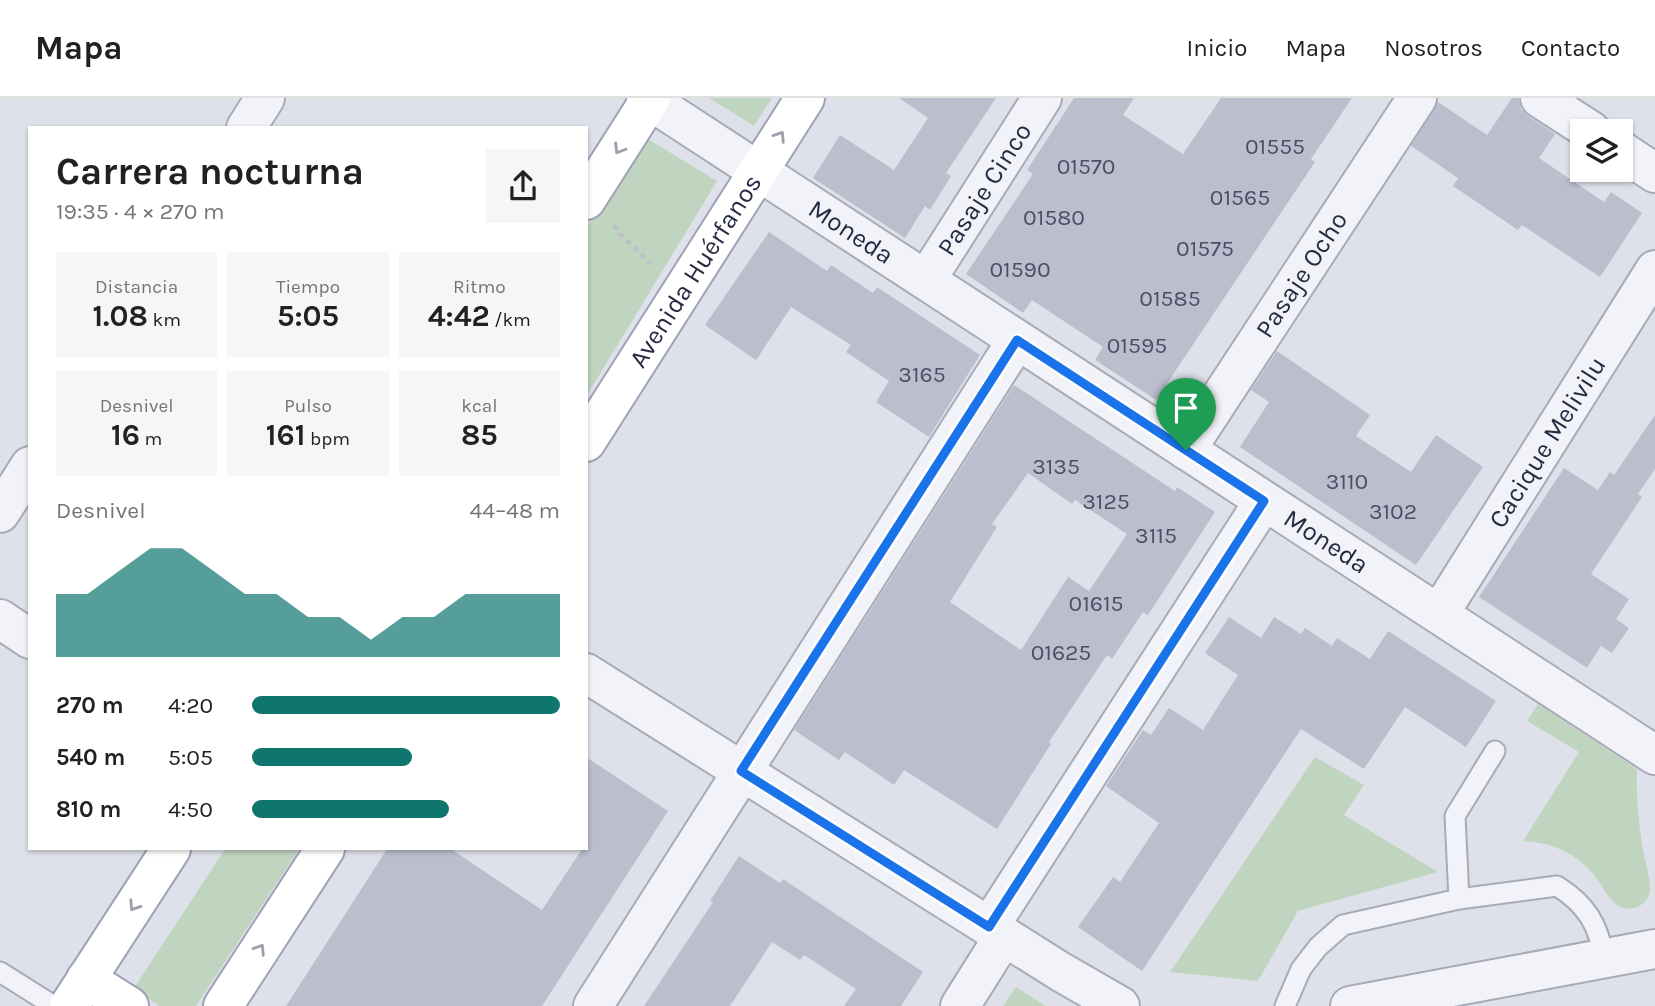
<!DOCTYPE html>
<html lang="es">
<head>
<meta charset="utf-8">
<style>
	:root { --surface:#fff; --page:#f6f6f6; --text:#202124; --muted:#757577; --line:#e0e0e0; --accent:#0f766e }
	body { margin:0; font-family:Karla,sans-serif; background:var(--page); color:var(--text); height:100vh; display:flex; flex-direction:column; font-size:26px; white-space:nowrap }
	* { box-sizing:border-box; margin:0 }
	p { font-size:23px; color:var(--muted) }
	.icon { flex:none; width:38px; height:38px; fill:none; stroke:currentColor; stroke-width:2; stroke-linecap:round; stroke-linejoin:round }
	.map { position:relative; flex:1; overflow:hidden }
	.drawer { position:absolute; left:28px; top:28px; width:560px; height:724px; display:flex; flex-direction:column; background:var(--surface); border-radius:0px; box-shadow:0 2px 5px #0004 }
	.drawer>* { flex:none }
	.controls { position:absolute; left:1570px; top:21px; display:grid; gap:14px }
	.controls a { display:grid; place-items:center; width:63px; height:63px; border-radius:0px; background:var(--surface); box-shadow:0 2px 5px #0004; font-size:35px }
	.pin { position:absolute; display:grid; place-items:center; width:60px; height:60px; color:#fff; margin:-72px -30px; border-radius:50% 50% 50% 0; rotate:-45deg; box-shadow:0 0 7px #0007 }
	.pin .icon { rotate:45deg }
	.round { display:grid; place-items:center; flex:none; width:74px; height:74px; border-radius:0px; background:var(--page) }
	.head { display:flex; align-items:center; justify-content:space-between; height:119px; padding:0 28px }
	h1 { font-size:38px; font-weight:700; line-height:52px }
	.figures { display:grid; grid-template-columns:repeat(3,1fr); gap:10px; height:119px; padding:7px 28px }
	.figures div { display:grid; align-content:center; border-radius:0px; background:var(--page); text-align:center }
	.figures b { font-size:30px; font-weight:700 }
	.figures small { font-size:19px; font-weight:400 }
	.figures p { font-size:19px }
	.chart { height:196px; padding:14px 28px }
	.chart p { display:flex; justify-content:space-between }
	.chart svg { width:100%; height:126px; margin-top:7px; fill:var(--accent); opacity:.7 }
	ul { padding:0 28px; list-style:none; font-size:23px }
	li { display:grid; grid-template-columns:112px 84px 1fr; align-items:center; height:52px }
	li i { height:18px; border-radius:9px; background:var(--accent) }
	header { display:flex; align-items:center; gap:42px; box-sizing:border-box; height:98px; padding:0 35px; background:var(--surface); border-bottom:2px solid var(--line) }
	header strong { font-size:33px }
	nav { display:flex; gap:38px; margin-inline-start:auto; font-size:24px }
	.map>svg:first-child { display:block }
	.green { fill:#c0d5bf }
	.building { fill:#bbbecd; fill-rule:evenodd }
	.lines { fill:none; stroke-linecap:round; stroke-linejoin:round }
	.service-casing { stroke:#a8aab8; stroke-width:23 }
	.minor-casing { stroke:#a8aab8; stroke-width:42 }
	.primary-casing { stroke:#9da2b7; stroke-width:42 }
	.path { stroke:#bdbfc9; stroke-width:4.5; stroke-dasharray:5 5; stroke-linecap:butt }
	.service { stroke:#f2f3f8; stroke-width:19 }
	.minor { stroke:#f2f3f8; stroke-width:38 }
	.primary { stroke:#fff; stroke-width:38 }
	.oneway { stroke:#9d9faa }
	.route-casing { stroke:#fff; stroke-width:14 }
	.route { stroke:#1a73e8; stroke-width:9 }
	.labels { text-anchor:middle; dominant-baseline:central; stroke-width:7; stroke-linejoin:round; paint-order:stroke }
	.number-label { font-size:23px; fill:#4b4f66 }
	.street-label { font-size:26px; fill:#262a43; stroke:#eff0f7 }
</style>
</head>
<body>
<header>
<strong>Mapa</strong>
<nav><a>Inicio</a><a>Mapa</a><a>Nosotros</a><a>Contacto</a></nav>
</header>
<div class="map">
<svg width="1655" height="908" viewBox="0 0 1655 908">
	<rect width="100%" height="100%" fill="#dfe1ea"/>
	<path class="green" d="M709 0H772L754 28Z
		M643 38 717 83 586 299V131Z
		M1538 606 1637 671C1636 696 1638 721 1642 746 1644 760 1649 774 1650 789 1651 804 1635 815 1621 809 1611 805 1605 793 1600 785 1581 757 1555 745 1523 743L1579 654 1527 623Z
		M1315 659 1364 687 1344 717 1438 774 1298 813 1258 883 1170 874Z
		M225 751H299L196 908H159L134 890Z
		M1016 889 1046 908H1003Z"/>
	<path class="building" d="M899 0H996L946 75 951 78 930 112 925 108 905 140 813 80 840 37 894 72 928 20Z
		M1074 0H1134L1123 17 1183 56 1221 0H1352L1311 61 1315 64 1156 302 1095 262 1103 249 1032 202 1023 215 966 176 1033 76 1027 72Z
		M1512 0H1518L1521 11 1528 18 1555 36 1539 60 1604 104 1611 94 1642 115 1600 179 1522 127 1518 132 1453 88 1458 80 1411 48 1438 4 1487 37Z
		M769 134 827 173 831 167 873 195 877 189 980 257 929 339 876 304 889 283 846 254 851 247 791 209 756 262 705 227Z
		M1277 253 1370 317 1356 338 1411 374 1436 337 1483 369 1416 467 1240 349 1269 304 1251 292Z
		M1014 287 1175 393 1177 389 1215 414 1148 517 1143 514 1112 561 1107 557 1049 644 1051 646 997 731 904 672 894 687 845 654 839 662 794 632ZM1028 375 1072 406 1075 402 1127 436 1089 493 1068 479 1021 552 950 504 997 429 992 426Z
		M1655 317V371L1638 396 1642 399 1591 476 1629 501 1616 521 1629 530 1612 555 1601 548 1587 570 1479 499 1564 370 1598 392 1610 374 1614 377Z
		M1229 519 1261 540 1274 519 1301 536 1305 530 1332 548 1337 540 1370 561 1388 533 1496 603 1466 649 1405 609 1364 671 1301 631 1142 873 1078 829 1113 779 1120 784 1159 725 1106 688 1143 632 1151 637 1169 610 1203 632 1238 577 1205 555Z
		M586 659 668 713 542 908H286L387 751H451L542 812 582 751H586Z
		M739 758 780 785 783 781 923 874 901 908H844L856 891 804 857 800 862 772 844 730 908H644L713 804 710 803Z"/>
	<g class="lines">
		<g class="service-casing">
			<path id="service" d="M1459 801 1455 718 1495 653
				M0 874 54 908
				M1285 908 1301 871 1318 849 1343 827 1459 801 1557 788C1586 806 1599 827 1604 861"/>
		</g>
		<g class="minor-casing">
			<g id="minor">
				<path id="s1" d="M646 0 1655 657"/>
				<path d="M1540 0 1591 33"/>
				<path d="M246 30 265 0"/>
				<path d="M1620 52 1655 75"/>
				<path id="s2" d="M926 182 1042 0"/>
				<path id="s3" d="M1186 352 1417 0"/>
				<path d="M0 415 30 368"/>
				<path id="s4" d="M1439 516 1655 172"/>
				<path d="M0 521 30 541"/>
				<path d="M586 575 1061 874 1120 908"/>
				<path d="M989 829 1264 403"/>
				<path d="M593 908 1017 242"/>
				<path d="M960 908 1004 838"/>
				<path d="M1350 908 1655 851"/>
			</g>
		</g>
		<g class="primary-casing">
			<g id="primary">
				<path d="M586 102 651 0"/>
				<path id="s5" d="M586 344 805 0"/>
				<path d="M86 881 129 908"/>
				<path d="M69 908 171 751"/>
				<path d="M223 908 325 751"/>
			</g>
		</g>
		<path class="path" d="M614 127 620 136 651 166"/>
		<use href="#service" class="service"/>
		<use href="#minor" class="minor"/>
		<use href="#primary" class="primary"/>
	</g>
	<defs><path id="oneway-chevron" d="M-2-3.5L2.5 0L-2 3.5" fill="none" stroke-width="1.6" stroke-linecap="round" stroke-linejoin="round" transform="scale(1.75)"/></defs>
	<g class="oneway">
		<use href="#oneway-chevron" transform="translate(780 38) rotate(-57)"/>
		<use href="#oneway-chevron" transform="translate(619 51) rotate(122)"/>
		<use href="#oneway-chevron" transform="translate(134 808) rotate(123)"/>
		<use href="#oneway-chevron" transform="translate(260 851) rotate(-57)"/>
	</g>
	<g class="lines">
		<g class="route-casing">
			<path id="route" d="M1017 242 1264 403 989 829 741 673Z"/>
		</g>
		<use href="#route" class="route"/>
	</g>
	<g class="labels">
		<g class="number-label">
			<text x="1275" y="48">01555</text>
			<text x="1086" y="68">01570</text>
			<text x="1240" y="99">01565</text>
			<text x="1054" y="119">01580</text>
			<text x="1205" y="150">01575</text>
			<text x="1020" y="171">01590</text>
			<text x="1170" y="200">01585</text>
			<text x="1137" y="247">01595</text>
			<text x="922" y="276">3165</text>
			<text x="1056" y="368">3135</text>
			<text x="1347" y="383">3110</text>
			<text x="1106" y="403">3125</text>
			<text x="1393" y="413">3102</text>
			<text x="1156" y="437">3115</text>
			<text x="1096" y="505">01615</text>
			<text x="1061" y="554">01625</text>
		</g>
		<g class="street-label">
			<text stroke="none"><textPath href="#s2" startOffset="108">Pasaje Cinco</textPath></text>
			<text stroke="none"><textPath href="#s1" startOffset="245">Moneda</textPath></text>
			<text stroke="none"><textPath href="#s5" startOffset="203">Avenida Huérfanos</textPath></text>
			<text stroke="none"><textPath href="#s3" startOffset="210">Pasaje Ocho</textPath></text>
			<text stroke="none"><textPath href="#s4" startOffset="203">Cacique Melivilu</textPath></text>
			<text stroke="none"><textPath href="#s1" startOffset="812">Moneda</textPath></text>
		</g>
	</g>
</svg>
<div class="controls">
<a><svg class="icon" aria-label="layers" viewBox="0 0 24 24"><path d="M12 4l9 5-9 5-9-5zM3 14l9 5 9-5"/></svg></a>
</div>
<div class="pin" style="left:1186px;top:352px;background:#1e9e55"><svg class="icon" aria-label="arrive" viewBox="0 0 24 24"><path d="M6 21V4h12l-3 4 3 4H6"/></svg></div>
<section class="drawer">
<div class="head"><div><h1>Carrera nocturna</h1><p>19:35 · 4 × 270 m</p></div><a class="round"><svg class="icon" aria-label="share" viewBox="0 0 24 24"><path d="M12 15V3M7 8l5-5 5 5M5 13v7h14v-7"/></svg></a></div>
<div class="figures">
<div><p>Distancia</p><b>1.08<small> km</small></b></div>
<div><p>Tiempo</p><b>5:05</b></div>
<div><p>Ritmo</p><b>4:42<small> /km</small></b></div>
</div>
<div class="figures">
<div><p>Desnivel</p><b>16<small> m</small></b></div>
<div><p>Pulso</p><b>161<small> bpm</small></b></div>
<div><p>kcal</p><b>85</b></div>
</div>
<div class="chart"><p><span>Desnivel</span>44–48 m</p>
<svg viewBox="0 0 160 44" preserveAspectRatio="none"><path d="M0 44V22L10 22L20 14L30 6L40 6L50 14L60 22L70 22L80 30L90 30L100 38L110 30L120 30L130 22L140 22L150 22L160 22V44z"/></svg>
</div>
<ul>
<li><b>270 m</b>4:20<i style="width:100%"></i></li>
<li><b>540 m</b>5:05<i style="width:52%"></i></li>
<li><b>810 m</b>4:50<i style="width:64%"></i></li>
</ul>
</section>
</div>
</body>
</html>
